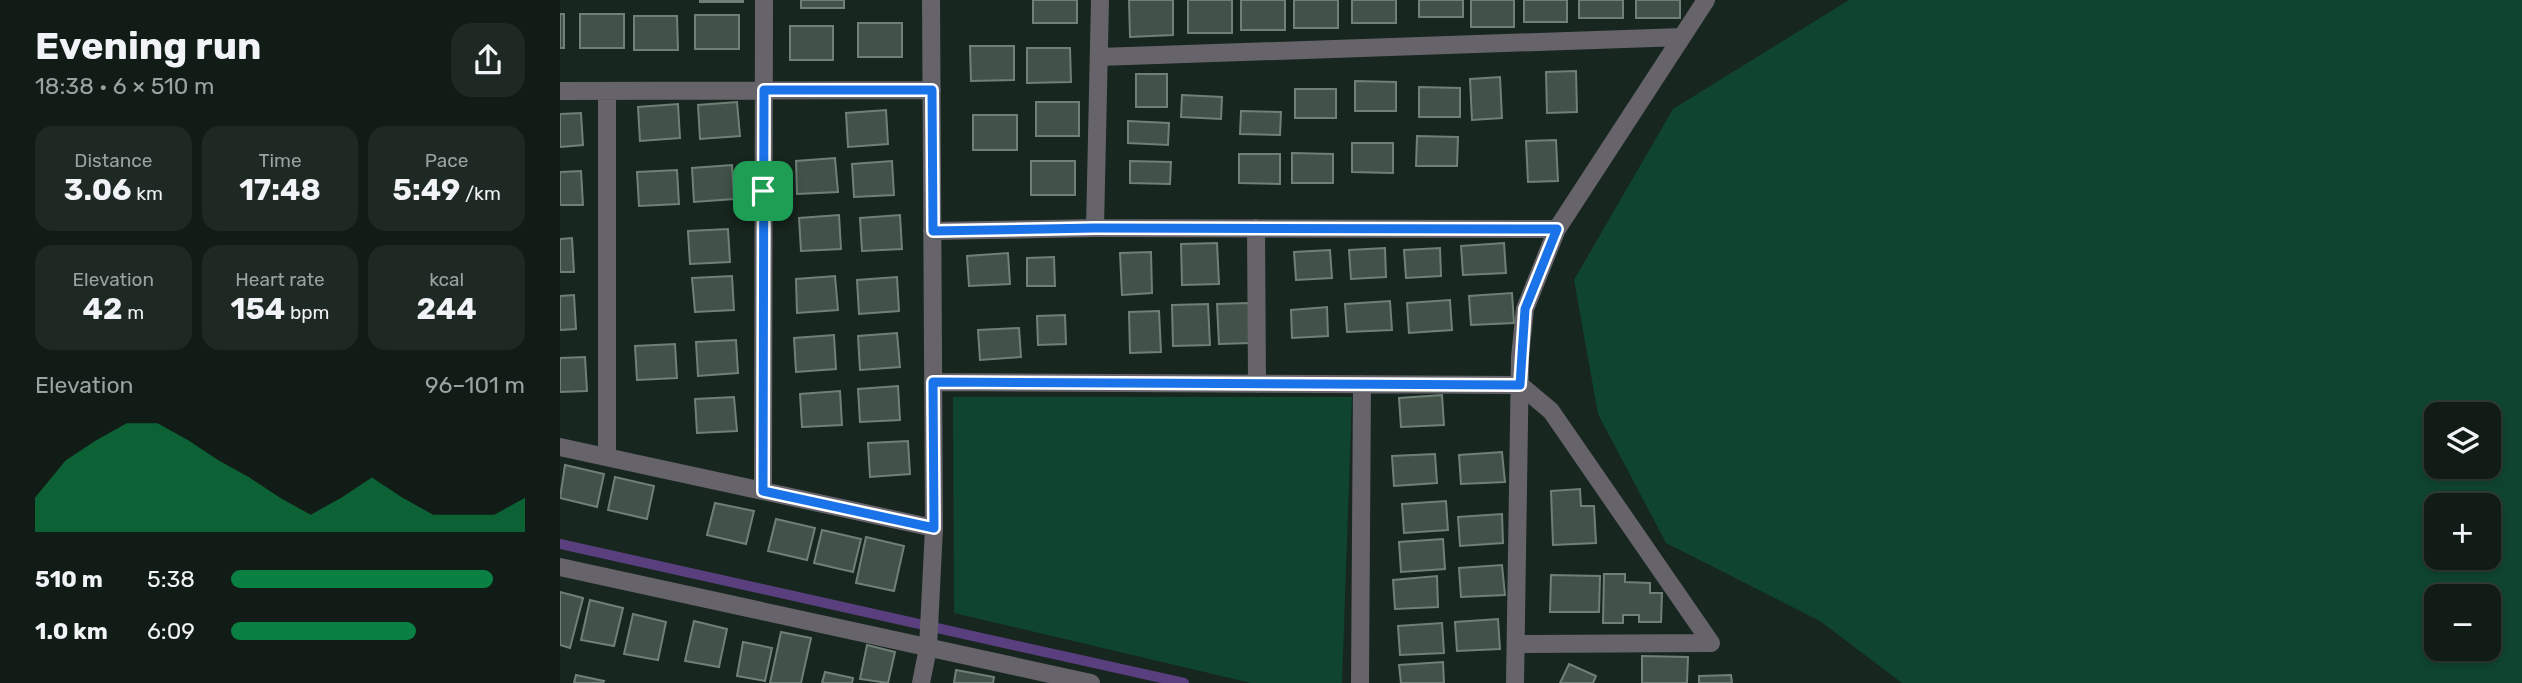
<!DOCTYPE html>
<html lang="en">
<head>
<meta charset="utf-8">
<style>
	:root { --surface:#111c16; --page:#1e2923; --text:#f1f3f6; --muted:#9ca1a1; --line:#303a35; --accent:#0b8043 }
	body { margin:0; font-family:Rubik,sans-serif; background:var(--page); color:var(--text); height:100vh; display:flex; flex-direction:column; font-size:26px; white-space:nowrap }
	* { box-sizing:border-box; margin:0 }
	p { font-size:23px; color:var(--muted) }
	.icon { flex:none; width:38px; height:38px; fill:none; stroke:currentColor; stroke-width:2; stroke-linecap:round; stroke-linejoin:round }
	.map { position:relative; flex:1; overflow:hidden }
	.panel { display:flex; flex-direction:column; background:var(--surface); width:560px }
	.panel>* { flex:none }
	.controls { position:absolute; left:1864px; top:402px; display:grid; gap:14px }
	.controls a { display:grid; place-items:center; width:77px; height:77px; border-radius:14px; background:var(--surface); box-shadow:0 4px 10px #0003,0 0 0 2px var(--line); font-size:35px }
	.pin { position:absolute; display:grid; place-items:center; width:60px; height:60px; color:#fff; margin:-30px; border-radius:14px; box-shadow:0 4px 10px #0006 }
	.round { display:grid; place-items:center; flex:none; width:74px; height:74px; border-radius:21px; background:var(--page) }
	.head { display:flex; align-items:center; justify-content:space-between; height:119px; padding:0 35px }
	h1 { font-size:38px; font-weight:700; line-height:52px }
	.figures { display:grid; grid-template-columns:repeat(3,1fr); gap:10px; height:119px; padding:7px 35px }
	.figures div { display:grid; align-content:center; border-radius:18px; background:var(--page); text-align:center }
	.figures b { font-size:30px; font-weight:700 }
	.figures small { font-size:19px; font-weight:400 }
	.figures p { font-size:19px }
	.chart { height:196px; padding:14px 35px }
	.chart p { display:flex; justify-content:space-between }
	.chart svg { width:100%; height:126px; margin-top:7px; fill:var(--accent); opacity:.7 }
	ul { padding:0 35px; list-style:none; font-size:23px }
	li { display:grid; grid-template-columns:112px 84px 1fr; align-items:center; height:52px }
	li i { height:18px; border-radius:9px; background:var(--accent) }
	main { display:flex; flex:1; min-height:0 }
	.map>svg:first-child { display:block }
	.green { fill:#0f452f; fill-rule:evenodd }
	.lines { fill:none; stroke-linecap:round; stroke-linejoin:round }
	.stream { stroke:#5a3f7e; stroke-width:10 }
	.building { fill:#425249; stroke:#6f8177; stroke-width:2 }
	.minor { stroke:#66636b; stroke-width:18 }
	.route-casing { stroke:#fff; stroke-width:14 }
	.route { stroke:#1a73e8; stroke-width:9 }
</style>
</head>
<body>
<main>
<section class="panel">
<div class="head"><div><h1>Evening run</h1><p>18:38 · 6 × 510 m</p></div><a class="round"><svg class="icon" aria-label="share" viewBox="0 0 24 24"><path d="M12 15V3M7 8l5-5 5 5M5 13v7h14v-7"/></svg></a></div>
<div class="figures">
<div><p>Distance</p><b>3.06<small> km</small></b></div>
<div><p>Time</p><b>17:48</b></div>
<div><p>Pace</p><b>5:49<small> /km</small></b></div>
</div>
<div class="figures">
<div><p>Elevation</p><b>42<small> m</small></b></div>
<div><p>Heart rate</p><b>154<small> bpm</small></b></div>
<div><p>kcal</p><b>244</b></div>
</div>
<div class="chart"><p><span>Elevation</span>96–101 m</p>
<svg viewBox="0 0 160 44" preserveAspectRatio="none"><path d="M0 44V32L10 19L20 12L30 6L40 6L50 12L60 19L70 25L80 32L90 38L100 32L110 25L120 32L130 38L140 38L150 38L160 32V44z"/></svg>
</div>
<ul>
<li><b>510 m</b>5:38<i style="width:89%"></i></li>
<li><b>1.0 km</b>6:09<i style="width:63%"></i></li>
</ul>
</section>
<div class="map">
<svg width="1962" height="683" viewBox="0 0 1962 683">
	<rect width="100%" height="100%" fill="#17261e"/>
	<path class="green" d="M1289 0H1962V683H1342L1260 621 1106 543 1038 414 1014 280 1113 109ZM1876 415H1928V467H1876ZM1876 506H1928V558H1876ZM1876 597H1928V649H1876Z
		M393 397H792L782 683H691L394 613Z"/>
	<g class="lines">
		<path class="stream" d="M0 544 624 683"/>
	</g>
	<path class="building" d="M140 0H183V2H140Z
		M241 0H284V8H241Z
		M473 0H517V23H473Z
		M569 0H613V35L570 37Z
		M628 0H672V33H628Z
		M681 0H725V30H681Z
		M734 0H778V28H734Z
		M792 0H836V23H792Z
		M859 0H903V17H859Z
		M911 0H954V27H911Z
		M964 0H1007V22H964Z
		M1019 0H1063V18H1019Z
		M1076 0H1120V18H1076Z
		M0 14H4V48H0Z
		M20 14H64V48H20Z
		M135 15H179V49H135Z
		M74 16H117L118 50H74Z
		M298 23H342V57H298Z
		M230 26H273V60H230Z
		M410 46H454V80L411 81Z
		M467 48H510L511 82 467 83Z
		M1016 71 1017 112 987 113 986 72Z
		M576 74H607V107H576Z
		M940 77 942 118 912 120 910 79Z
		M795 81 836 82V111H795Z
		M859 87 900 88V117H859Z
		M735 89H776V118H735Z
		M622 95 662 97 661 119 621 117Z
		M177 102 180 136 140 139 138 105Z
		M476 102H519V136H476Z
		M118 104 120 138 80 141 78 107Z
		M326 110 328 144 288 147 286 113Z
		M681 111 721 112 720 135 680 134Z
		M21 113 23 145 0 147V114Z
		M413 115H457V150H413Z
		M568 121 609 123 608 145 568 143Z
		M857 136 898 137 897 166H856Z
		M996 140 998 181 968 182 966 141Z
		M792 143H833V173L792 172Z
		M732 153 773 154V183H732Z
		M679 154H720V184L679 183Z
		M275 158 278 192 237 194 236 161Z
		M332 161 334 195 294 197 292 164Z
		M471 161H515V195H471Z
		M570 161 611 162 610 184 570 183Z
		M172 165 174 199 134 202 132 168Z
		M117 170 119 204 79 206 77 172Z
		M21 171 23 205H0V172Z
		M279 215 281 249 241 251 239 218Z
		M340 215 342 249 302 251 300 218Z
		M168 229 170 262 130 264 128 231Z
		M12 238 14 272H0V239Z
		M657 243 659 284 622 285 621 244Z
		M944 243 946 273 903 275 901 246Z
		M825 248 826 277 791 279 789 250Z
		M880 248 881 276 846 278 844 250Z
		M770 250 772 278 736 280 734 252Z
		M591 252 592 293 562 295 560 253Z
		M448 253 450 284 409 286 407 256Z
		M494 257 495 286H467V258Z
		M172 276 174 310 135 312 132 278Z
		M275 276 278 310 237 313 236 279Z
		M337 277 339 311 299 314 297 280Z
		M952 293 954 323 911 325 909 296Z
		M14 295 16 329 0 330V296Z
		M890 300 892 330 849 333 847 303Z
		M830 301 832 330 787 332 785 304Z
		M689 303 691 343 659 344 657 304Z
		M648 304 650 345 613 346 612 305Z
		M767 307 768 336 732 338 731 310Z
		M599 311 601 352 570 353 569 312Z
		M505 315 506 344 478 345 477 316Z
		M459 328 461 357 420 360 418 330Z
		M337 333 340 367 300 370 298 336Z
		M274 335 276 369 236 372 234 338Z
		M176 340 178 373 138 376 136 342Z
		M115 344 117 378 77 380 75 346Z
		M25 357 27 391 0 392V358Z
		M338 386 340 420 300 422 298 389Z
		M280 391 282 425 242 427 240 394Z
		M882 395 884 425 841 427 839 398Z
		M174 397 177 431 137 433 135 399Z
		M348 441 350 474 310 477 308 443Z
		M942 452 945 482 901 484 899 455Z
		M875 454 877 483 834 486 832 456Z
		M5 465 44 474 37 507 0 498Z
		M55 477 94 486 87 519 48 510Z
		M1020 489 1021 506H1034L1036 543 993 545 991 491Z
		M886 501 888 530 844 533 842 504Z
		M155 503 194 511 186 544 147 535Z
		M942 514 943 543 900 546 898 517Z
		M216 519 255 528 247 560 208 551Z
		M262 530 301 539 293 572 254 563Z
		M306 537 344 546 334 591 296 583Z
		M883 539 885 569 841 572 839 542Z
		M942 565 945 595 901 597 899 568Z
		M1044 574H1065V582L1090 583V593H1102L1101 622H1079V615H1063V623H1043Z
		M991 575 1040 576 1039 612H990Z
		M877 576 878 607 835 609 833 580Z
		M0 592 23 598 10 648 0 645Z
		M30 600 63 608 54 646 21 640Z
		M73 614 106 622 98 660 64 654Z
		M938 619 940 649 897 651 895 622Z
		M134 621 167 629 159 667 125 661Z
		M882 623 884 653 840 655 838 626Z
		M221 632 251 638 241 683H210Z
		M183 642 212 648 205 681 177 676Z
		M307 645 335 652 328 683 300 679Z
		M1082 656 1128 657 1127 683H1082Z
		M883 662 884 683H841L839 665Z
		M1009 664 1036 676 1033 683H1000Z
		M396 670 434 677 433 683H394Z
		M265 672 293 678 292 683H262Z
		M16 675 44 681 43 683H14Z
		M1171 675 1172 683H1139V676Z"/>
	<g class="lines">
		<path class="minor" d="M539 57 1122 37
			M0 91 372 90
			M47 91V457
			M535 228 540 0
			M696 228 697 384
			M372 231 535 228 997 229
			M373 382 960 385 991 411 1151 643 957 644
			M0 447 374 528
			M203 491 204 0
			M0 567 531 683
			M361 683 368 648 374 528 371 0
			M800 683 802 384
			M955 683 960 357 965 309 997 229 1146 0"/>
	</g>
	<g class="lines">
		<g class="route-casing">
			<path id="route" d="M204 90H372L373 231 535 228 997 229 965 309 960 385 373 382 374 528 203 491Z"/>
		</g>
		<use href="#route" class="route"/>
	</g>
</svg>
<div class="controls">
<a><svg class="icon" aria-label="layers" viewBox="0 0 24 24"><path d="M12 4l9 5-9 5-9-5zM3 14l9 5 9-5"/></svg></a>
<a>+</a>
<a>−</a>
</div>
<div class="pin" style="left:203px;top:191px;background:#1e9e55"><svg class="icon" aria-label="arrive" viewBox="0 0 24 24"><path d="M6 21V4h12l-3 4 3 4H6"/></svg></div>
</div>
</main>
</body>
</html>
